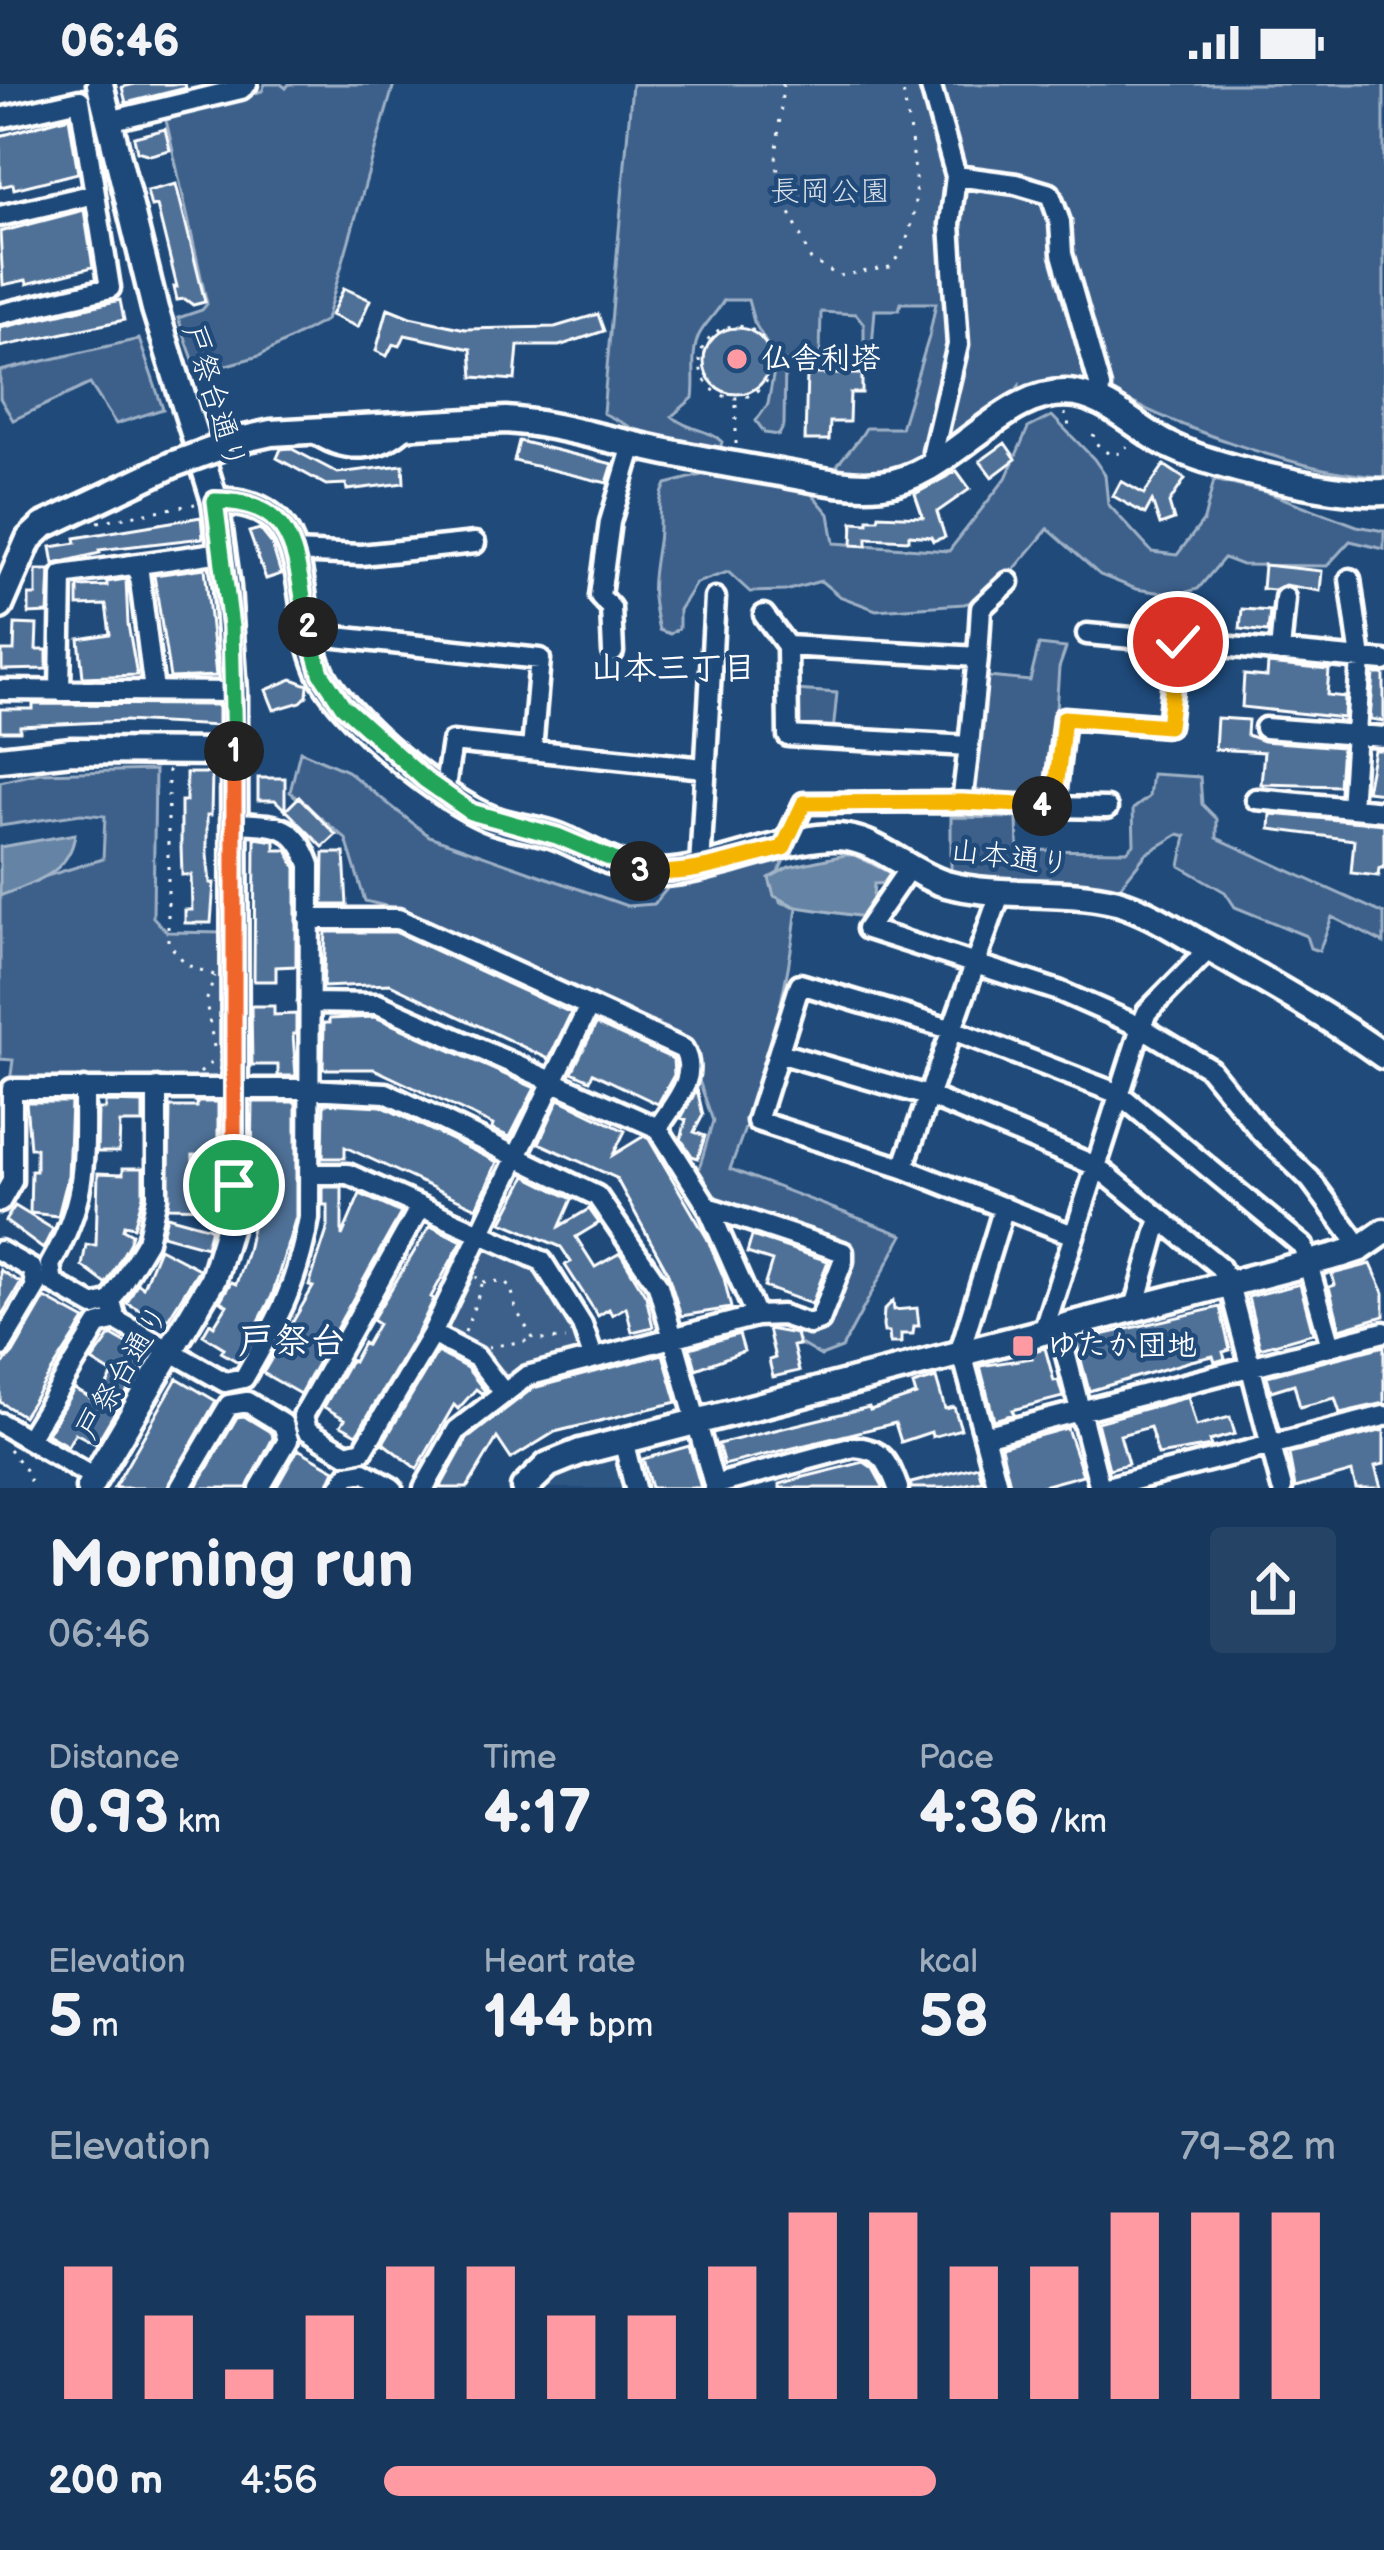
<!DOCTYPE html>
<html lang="en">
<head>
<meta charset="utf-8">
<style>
	:root { --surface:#17385c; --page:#244365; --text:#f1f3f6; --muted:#9eacbb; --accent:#ff9aa2 }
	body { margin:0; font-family:"Balsamiq Sans","Klee One",sans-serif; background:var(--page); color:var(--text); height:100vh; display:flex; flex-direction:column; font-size:45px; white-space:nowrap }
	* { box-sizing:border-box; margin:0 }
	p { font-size:39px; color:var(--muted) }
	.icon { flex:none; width:66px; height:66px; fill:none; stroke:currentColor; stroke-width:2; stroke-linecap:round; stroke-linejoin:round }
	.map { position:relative; height:1404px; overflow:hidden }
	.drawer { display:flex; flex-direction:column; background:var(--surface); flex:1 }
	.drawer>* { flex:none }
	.pin { position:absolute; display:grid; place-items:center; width:102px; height:102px; color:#fff; margin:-51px; border:6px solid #fff; border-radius:50%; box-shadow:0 3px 12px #0007 }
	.km { position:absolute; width:60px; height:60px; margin:-30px; border-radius:50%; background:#222; color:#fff; font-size:33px; line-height:60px; text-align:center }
	.round { display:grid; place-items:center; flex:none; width:126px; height:126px; border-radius:12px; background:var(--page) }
	.summary { display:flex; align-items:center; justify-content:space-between; height:204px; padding:0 48px }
	h1 { font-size:66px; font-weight:700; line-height:90px }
	.figures { display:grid; grid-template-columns:repeat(3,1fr); gap:18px; height:204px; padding:12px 48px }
	.figures div { display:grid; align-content:center }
	.figures b { font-size:60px; font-weight:700 }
	.figures small { font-size:33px; font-weight:400 }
	.figures p { font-size:33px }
	.chart { height:336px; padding:24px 48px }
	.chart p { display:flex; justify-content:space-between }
	.chart svg { width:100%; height:216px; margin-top:12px; stroke:var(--accent); stroke-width:6 }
	ul { padding:0 48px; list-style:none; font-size:39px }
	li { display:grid; grid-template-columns:192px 144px 1fr; align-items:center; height:90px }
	li i { height:30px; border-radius:15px; background:var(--accent) }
	.status { display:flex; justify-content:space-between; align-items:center; height:84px; padding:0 60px; background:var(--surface); direction:ltr }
	.status svg { height:33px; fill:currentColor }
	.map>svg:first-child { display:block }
	.built { fill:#2e5683 }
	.green { fill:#3c618b; stroke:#9eb0c5; stroke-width:3 }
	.water { fill:#6583a4; stroke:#a3b5c8; stroke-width:3 }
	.building { fill:#507197; stroke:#fff; stroke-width:3 }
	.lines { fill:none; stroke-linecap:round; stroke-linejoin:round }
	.street-casing { stroke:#fff; stroke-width:27 }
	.secondary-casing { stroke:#fff; stroke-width:33 }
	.path { stroke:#fff; stroke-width:3; stroke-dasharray:3 9; stroke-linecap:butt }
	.street { stroke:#1f4a7a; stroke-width:18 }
	.secondary { stroke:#1f4a7a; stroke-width:24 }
	.secondary-bridge-casing { stroke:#fff; stroke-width:33; stroke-linecap:butt }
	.secondary-bridge { stroke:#1f4a7a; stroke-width:24 }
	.split-1-casing { stroke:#fff; stroke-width:24 }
	.split-2-casing { stroke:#fff; stroke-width:24 }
	.split-3-casing { stroke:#fff; stroke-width:24 }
	.split-4-casing { stroke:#fff; stroke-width:24 }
	.split-5-casing { stroke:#fff; stroke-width:24 }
	.split-1 { stroke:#f0652b; stroke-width:15 }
	.split-2 { stroke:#22a559; stroke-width:15 }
	.split-3 { stroke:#22a559; stroke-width:15 }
	.split-4 { stroke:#f5b400; stroke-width:15 }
	.split-5 { stroke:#f5b400; stroke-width:15 }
	.poi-dot { fill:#ff9aa2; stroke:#1f4a7a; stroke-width:4.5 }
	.labels { text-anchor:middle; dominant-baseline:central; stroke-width:9; stroke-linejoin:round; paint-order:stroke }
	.park-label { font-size:30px; fill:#d8dfe8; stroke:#1f4a7a }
	.poi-label { font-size:30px; font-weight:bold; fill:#fff; stroke:#1f4a7a; text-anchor:start }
	.street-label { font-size:30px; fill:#fff; stroke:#1f4a7a }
	.neighbourhood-label { font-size:33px; font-weight:bold; fill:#fff; stroke:#1f4a7a }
	.quarter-label { font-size:36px; font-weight:bold; fill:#fff; stroke:#1f4a7a }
</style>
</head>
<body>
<div class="status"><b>06:46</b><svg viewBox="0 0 49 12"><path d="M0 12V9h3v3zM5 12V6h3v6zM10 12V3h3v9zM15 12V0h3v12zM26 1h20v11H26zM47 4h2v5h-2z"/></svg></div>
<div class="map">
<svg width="1384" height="1404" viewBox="0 0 1384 1404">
	<rect width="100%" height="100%" fill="#1f4a7a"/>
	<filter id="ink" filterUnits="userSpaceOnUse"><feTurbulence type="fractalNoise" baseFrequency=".00833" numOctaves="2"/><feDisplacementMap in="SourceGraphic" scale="24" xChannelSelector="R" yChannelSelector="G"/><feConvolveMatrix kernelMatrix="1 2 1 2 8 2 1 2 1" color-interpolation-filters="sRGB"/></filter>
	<g filter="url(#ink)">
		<path class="built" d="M620 1366 630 1404H533L548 1391Z"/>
		<path class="green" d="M265 0H281L286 4 289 0H394L326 236 259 272 198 289 178 234 202 226 207 220 166 36 262 7Z
			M632 0H1384V393C1306 391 1159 338 1092 297L1085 301C1060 292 1042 297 1019 310V302L1010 314C957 351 905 402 835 385 842 372 856 362 866 344H901L929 253 936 219H901L899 226H875L872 263 864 260V240L856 230 821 228 820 271 785 277 784 341 779 351 765 349 756 337 768 320 776 276 754 238 748 216H724C717 229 705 239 699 251 690 271 696 293 693 314L672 332C688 347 710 345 722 358L720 365 644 350 603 329Z
			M139 255 163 325 116 340 90 300 13 336 0 314V287Z
			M1052 332 1094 375 1105 391 1108 420 1152 468 1177 471 1204 436 1214 396 1269 409 1357 442 1384 447V465L1350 457 1327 482 1242 481 1224 474 1198 505 1176 511 1136 505 1100 491 1048 445 991 513 964 520 876 526 839 512 821 497 785 507 750 508 728 488 696 499 679 526V544L670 550 659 546C649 505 652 497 658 458 661 436 656 420 666 400L709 389 811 409 829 430 834 459 949 467 1006 394 1028 344Z
			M1039 561 1066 564 1059 584 1050 709 1042 715 983 716 976 708 987 593 1030 597Z
			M795 606 837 609 833 649 804 647 797 637Z
			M300 667 347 687 429 752 627 822 654 820 671 800 785 774 777 791 780 818 797 823C787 913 763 1000 730 1085L903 1151 842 1264 821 1272 792 1255 800 1248 824 1247 853 1166 840 1154 718 1116 698 1088 713 1037 686 959 402 826 365 817 346 755 290 708Z
			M155 686 153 833 167 848 225 849V996L10 998 13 976 0 975V806L103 775 105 732 81 730 0 742V698L39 689Z
			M1152 690 1200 693 1202 720 1217 735V754L1384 830V859L1332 833 1319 867 1310 864 1306 852 1235 823 1225 808 1180 782 1186 752 1179 750 1146 770 1116 808 951 794V733L1017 734 1018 766 1127 767 1134 760 1133 725 1149 713Z
			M494 1163 541 1185 578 1247 582 1264 579 1272 504 1303 442 1247 484 1167Z"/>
		<path class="water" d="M75 750C70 790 32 799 0 812V763Z
			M845 771H854L896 792 891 799 874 800 872 822 865 833 797 823 774 812 769 794 789 783Z"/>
		<path class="building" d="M135 0H185L186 4 126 19 122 3Z
			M69 33 78 89 14 105 13 100 0 103V52Z
			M165 45 170 66 150 71 137 67 134 53Z
			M176 100 205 218 193 221 185 215 177 216 174 203H177L157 122 151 123 147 107Z
			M84 126 93 183 27 200 26 196 3 201 0 148Z
			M344 204 370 216 358 243 331 231Z
			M120 216 124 236 0 263V244Z
			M388 224 410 233 465 245 555 243 598 230 604 247 559 262H518L515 296 473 293 471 265 405 251 400 262 393 260 387 272 376 267Z
			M704 277a33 33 0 1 1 66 0a33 33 0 1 1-66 0Z
			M807 290H862V309H850L849 338H830L829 356H805Z
			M519 357 613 380 607 399 514 377Z
			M1005 359 1016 375 992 393 980 377Z
			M290 364 338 389 403 381 404 399 347 406 346 400 326 401 277 374 281 365Z
			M1164 381 1185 395 1169 419 1174 436 1160 441 1152 417 1145 430 1113 412 1121 397 1144 410Z
			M957 387 970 405 937 428 945 453 933 457 931 453 909 451V456L867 454V462L852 461 853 438 868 439V435H878L879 431 923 433 915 410Z
			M201 433 203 454 99 466 100 469 54 480 51 463 76 459 75 454Z
			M260 445 272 460 281 490 266 495 249 448Z
			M1264 481 1322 487 1320 507 1285 501 1274 506 1262 505Z
			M205 484 216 592 170 594 154 491Z
			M36 486H50L48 529 29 530V511H36Z
			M126 495 128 540 137 591 83 593 79 555 110 550 106 521 78 522V503L107 502V498Z
			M1242 525 1270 527 1268 548 1240 545Z
			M15 540 37 541 36 566H47V585L2 586V567H14Z
			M1268 580 1329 586 1327 611 1345 613 1344 634 1242 623 1244 591 1267 593Z
			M1374 590H1384V637L1370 635Z
			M292 595 308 601 307 612 301 618 274 626 266 606Z
			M33 620 218 621V642L124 637 20 642V647H0V625H33Z
			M1217 634 1248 636 1247 651 1263 657 1342 663 1339 702 1261 700 1264 668 1215 665Z
			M1374 666H1384V709L1366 707Z
			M186 689H212L211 731H207V771L210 799H214L211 839H185V826H192L191 791H182L181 762V717H186Z
			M258 694H285V726L275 716H258Z
			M299 713 336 751 323 763 286 726Z
			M1271 730 1384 740V784H1380L1379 792 1351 789 1354 756 1270 745Z
			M255 754 275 757V766H287L296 784V882L276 883V897H254Z
			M324 769H344L347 821H323Z
			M326 848H395L571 929 549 975 390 900 323 903Z
			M251 922H274V931L296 930V950H293L296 992H278V981H252Z
			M375 933 535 1004 510 1053 492 1045 493 1041 374 985H323L324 939H329V935Z
			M596 940 673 975 674 991 658 1020 593 989 590 996 572 988Z
			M697 1005 703 1031 694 1048 705 1052 698 1074 692 1072 681 1055 686 1036 681 1034Z
			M559 1015 625 1047 613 1071 644 1052 649 1055 707 1154 724 1194 731 1224 681 1232 667 1187 616 1094 539 1059Z
			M26 1018H71L68 1093 58 1132 30 1129 31 1087H36V1064H30Z
			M105 1018 143 1019V1039H120L119 1068H97L98 1025H105Z
			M197 1018H218V1072L193 1071V1099H215L214 1124 168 1123 170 1023H197Z
			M253 1018H296V1133L272 1212 238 1278 221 1268 224 1264 203 1251 210 1239 214 1242 227 1221 220 1217 231 1198 236 1200 247 1167 258 1114H253L252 1076Z
			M324 1019 381 1022 497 1078 477 1124 345 1063V1074H323Z
			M123 1084H143V1112L134 1143 124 1141 123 1145 132 1150 129 1160 106 1200 82 1182 86 1161H96L98 1089 123 1090Z
			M526 1092 572 1115 560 1142 589 1125 599 1139 576 1153 595 1183 620 1169 646 1212 653 1243 632 1248 626 1223 612 1231 609 1225 598 1232 565 1181 571 1178 561 1163 502 1138Z
			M323 1103H342V1152L360 1110 401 1129 300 1310 263 1289 313 1203 309 1202 328 1143V1121H323Z
			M15 1122 53 1145 43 1165 5 1137Z
			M167 1132 211 1144 206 1163 162 1151Z
			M430 1142 462 1157 431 1213 434 1215 420 1244 357 1350 341 1341 345 1335 324 1323 350 1276 353 1278 363 1259 366 1261 378 1240 372 1236Z
			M752 1152 828 1177 812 1220 764 1203 772 1177 747 1169Z
			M159 1164 199 1185 168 1235 149 1223 146 1229 127 1219 137 1199 143 1203Z
			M1371 1180 1384 1209V1232L1340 1245 1329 1203 1335 1201 1332 1190Z
			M0 1186 21 1199 0 1234Z
			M1300 1200 1313 1249 1260 1264 1248 1213Z
			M45 1214 85 1236 23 1332 0 1318V1283L13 1269Z
			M893 1217 894 1226 917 1224 919 1242H914L913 1250H901V1259H890L889 1248H884L883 1242 884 1226Z
			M1220 1223 1230 1266 1223 1268 1225 1275 1215 1278 1213 1272 1191 1277 1089 1307 1076 1257Z
			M768 1245 796 1250 799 1261 793 1262 799 1287 773 1293 769 1276 775 1274Z
			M739 1250 744 1267 696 1285 690 1264Z
			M111 1251 148 1272 96 1360 75 1349 68 1362 47 1350 74 1305 98 1318 113 1290 92 1277Z
			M1384 1262V1319L1340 1329 1335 1314 1300 1323 1294 1300 1271 1307 1267 1292Z
			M1045 1264 1054 1297 1058 1296 1063 1313 1012 1326 1014 1330 994 1336 980 1282 1032 1274 1030 1268Z
			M437 1268 467 1284 485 1307 481 1309 476 1305 458 1325 454 1321 417 1385 383 1359Z
			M663 1270 677 1318 555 1348 511 1375 497 1354 467 1404H440L467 1355 533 1304Z
			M177 1294 216 1317 167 1404H114Z
			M936 1294 945 1325 954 1323 961 1345 932 1353 931 1348 901 1358 895 1339 724 1381 718 1360 869 1323 870 1326 916 1311 913 1301Z
			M1188 1313 1196 1342 1230 1333 1235 1350 1209 1357 1211 1362 1158 1371 1150 1343 1120 1351 1128 1380 1109 1385 1097 1338Z
			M244 1332 272 1349 273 1354 247 1404H196L237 1333Z
			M1067 1344 1083 1391 1035 1404H1011L1001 1362Z
			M1384 1346V1380L1375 1382 1381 1404H1356L1352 1388 1295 1404 1289 1370Z
			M689 1362 701 1404H651L643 1375Z
			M298 1365 335 1386 327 1404H276Z
			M864 1378 873 1384 884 1404H780V1400L804 1393Z
			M978 1382 982 1397 948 1404H911V1399Z"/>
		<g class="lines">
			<g class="street-casing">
				<path id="street" d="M930 0 956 92 950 140 958 261 933 368 935 382
					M0 34 80 16 110 204 0 230
					M109 37 241 5 247 0
					M956 92 1016 100 1050 110 1060 138 1062 170 1100 303 1099 317
					M0 132 95 110
					M312 347C344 371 380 369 409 341
					M293 468 361 471 475 459
					M138 481 154 607
					M1350 495 1361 575 1351 724
					M764 531 787 562 788 652 969 662 978 573 787 562
					M309 550 540 575 532 666
					M1087 550 1177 558
					M613 568 611 524 600 512 610 438 633 361
					M1280 568 1285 514
					M978 573 981 524 1009 498
					M0 606 234 608
					M60 607 62 491 222 468
					M1265 644 1384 653
					M444 709 452 658 704 684
					M1256 715 1384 727
					M962 718 969 662
					M1054 723 1107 724
					M783 763 804 719 962 718 1054 723 1064 634 1168 642 1177 558 1384 577
					M700 784 715 514
					M909 784 867 845 1059 907 1141 943 1209 984 1261 1048 1310 1095 1361 1164
					M309 835H398L683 965C700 993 673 1020 658 1044
					M309 919 378 920 658 1044 708 1123 756 1232
					M779 969 928 1012 1096 1082 1220 1183 1229 1200 1282 1404
					M84 1004C84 1078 88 1114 50 1181L53 1199 94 1222 111 1217
					M903 1084 1001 807
					M310 1090H348L542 1177 582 1241 593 1273
					M0 1118 12 1097V1005H309L386 1009 597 1112 658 1201 715 1404
					M420 1123 303 1332 307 1346 347 1370 363 1366 432 1250 589 922
					M1073 1151 903 1084 757 1037 800 900 950 945 1119 1010 1303 1162 1331 1262
					M0 1167 32 1185 36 1203 0 1263
					M1135 1224 1160 1134
					M114 1228 111 1217 147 1157 157 1113V1004
					M1059 1244 1100 1404
					M1043 1248 1141 943 1147 928 1209 865
					M432 1250 476 1273 504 1309
					M962 1269 998 1404
					M959 1270 1004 1123
					M0 1339 94 1394
					M984 1352 1384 1248
					M28 1355 98 1241 116 1236 225 1298 244 1294C279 1233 296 1204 309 1134L310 781C295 738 275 741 234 739
					M623 1356 635 1404
					M714 1401 854 1363C884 1365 888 1378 898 1404
					M180 1404 229 1321 247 1318 283 1340 288 1356 260 1404
					M340 1404 348 1391 364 1388 392 1404
					M424 1404 457 1346 527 1292 756 1232 782 1231 809 1240 820 1236 843 1177V1168L708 1123
					M1103 1404 1384 1332"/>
			</g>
			<g class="secondary-casing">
				<path id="secondary" d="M240 356 271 349 506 336C549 339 589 351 631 360 678 371 726 380 774 388 809 394 847 404 882 400 955 392 1004 299 1076 310 1109 316 1135 342 1163 358 1209 383 1333 411 1384 408
					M215 417C321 415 289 517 320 587 342 635 447 721 497 737 517 744 539 745 559 753 591 766 624 790 661 789 716 788 799 746 847 754 882 759 911 790 946 800 1001 815 1061 804 1117 818 1149 827 1177 847 1206 863 1267 898 1327 931 1384 972
					M0 522 29 455 43 442 174 380
					M0 675 72 667 234 668
					M89 1404 213 1195 229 1142 235 1082 234 608 227 503 215 417 155 225 100 0
					M524 1404 548 1381 580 1368 1340 1171 1361 1164 1384 1148"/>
			</g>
			<path class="path" d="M783 0 776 76 783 113 811 176 839 192 890 183C933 132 910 60 902 0
				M700 278a36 36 0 1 1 72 0a36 36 0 1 1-72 0Z
				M1065 329 1066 340H1076
				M1094 350 1092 356 1109 370 1122 369 1127 362
				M736 360V316
				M98 438 195 420
				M168 686V859L187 881 214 891
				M214 963 206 918 215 892
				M200 989 215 975
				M483 1198 503 1197 511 1203 516 1226 534 1256 566 1255
				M465 1248 483 1198 476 1193
				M488 1263 532 1256
				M9 1365 26 1387 33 1404"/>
			<use href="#street" class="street"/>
			<use href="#secondary" class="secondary"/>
			<g class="secondary-bridge-casing">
				<path id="secondary-bridge" d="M174 380 240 356"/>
			</g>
			<use href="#secondary-bridge" class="secondary-bridge"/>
		</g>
	</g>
	<g class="lines" filter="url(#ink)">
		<g class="split-1-casing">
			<path id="split-1" d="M234 667V1101"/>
		</g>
		<g class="split-2-casing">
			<path id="split-2" d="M234 667 231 543 215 417C300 417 295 476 308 543"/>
		</g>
		<g class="split-3-casing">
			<path id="split-3" d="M308 543 321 589 343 622 424 695 471 728 557 752 640 787"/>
		</g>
		<g class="split-4-casing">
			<path id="split-4" d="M640 787C687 794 737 775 783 764L804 719 962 718 1042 722"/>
		</g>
		<g class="split-5-casing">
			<path id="split-5" d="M1042 722 1054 723 1064 634 1168 642 1178 558"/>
		</g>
		<use href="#split-1" class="split-1"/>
		<use href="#split-2" class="split-2"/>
		<use href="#split-3" class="split-3"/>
		<use href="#split-4" class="split-4"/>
		<use href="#split-5" class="split-5"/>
	</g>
	<g class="poi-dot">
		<circle cx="737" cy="275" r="12"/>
		<rect x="1011" y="1250" width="24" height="24" rx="6"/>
	</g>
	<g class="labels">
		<g class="park-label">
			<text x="830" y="108">長岡公園</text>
		</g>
		<g class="poi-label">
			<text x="761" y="275">仏舎利塔</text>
			<text x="1047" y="1262">ゆたか団地</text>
		</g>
		<g class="street-label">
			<text transform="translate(214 313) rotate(73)">戸祭台通り</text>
			<text transform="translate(1010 774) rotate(7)">山本通り</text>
			<text transform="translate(123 1288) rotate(-59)">戸祭台通り</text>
		</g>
		<g class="neighbourhood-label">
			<text x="673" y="585">山本三丁目</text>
		</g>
		<g class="quarter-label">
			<text x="292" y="1258">戸祭台</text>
		</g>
	</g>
</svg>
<div class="pin" style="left:234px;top:1101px;background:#1e9e55"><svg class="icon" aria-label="arrive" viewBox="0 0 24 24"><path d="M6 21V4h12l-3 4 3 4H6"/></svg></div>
<div class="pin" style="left:1178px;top:558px;background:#d93025"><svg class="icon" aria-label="check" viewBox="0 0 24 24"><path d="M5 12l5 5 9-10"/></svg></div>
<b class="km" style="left:234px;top:667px">1</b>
<b class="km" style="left:308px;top:543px">2</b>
<b class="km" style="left:640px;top:787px">3</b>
<b class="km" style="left:1042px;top:722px">4</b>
</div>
<section class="drawer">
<div class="summary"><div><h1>Morning run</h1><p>06:46</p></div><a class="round"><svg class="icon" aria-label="share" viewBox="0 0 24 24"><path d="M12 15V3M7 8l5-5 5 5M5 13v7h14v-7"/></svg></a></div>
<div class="figures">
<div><p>Distance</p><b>0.93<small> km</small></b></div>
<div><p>Time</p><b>4:17</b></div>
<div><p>Pace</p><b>4:36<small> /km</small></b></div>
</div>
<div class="figures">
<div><p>Elevation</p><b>5<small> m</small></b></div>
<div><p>Heart rate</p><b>144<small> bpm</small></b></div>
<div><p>kcal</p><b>58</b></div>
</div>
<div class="chart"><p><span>Elevation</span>79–82 m</p>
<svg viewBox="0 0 160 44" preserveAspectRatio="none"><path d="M5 44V17M15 44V27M25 44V38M35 44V27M45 44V17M55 44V17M65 44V27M75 44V27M85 44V17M95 44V6M105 44V6M115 44V17M125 44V17M135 44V6M145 44V6M155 44V6"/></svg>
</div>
<ul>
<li><b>200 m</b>4:56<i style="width:58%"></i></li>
</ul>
</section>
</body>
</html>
